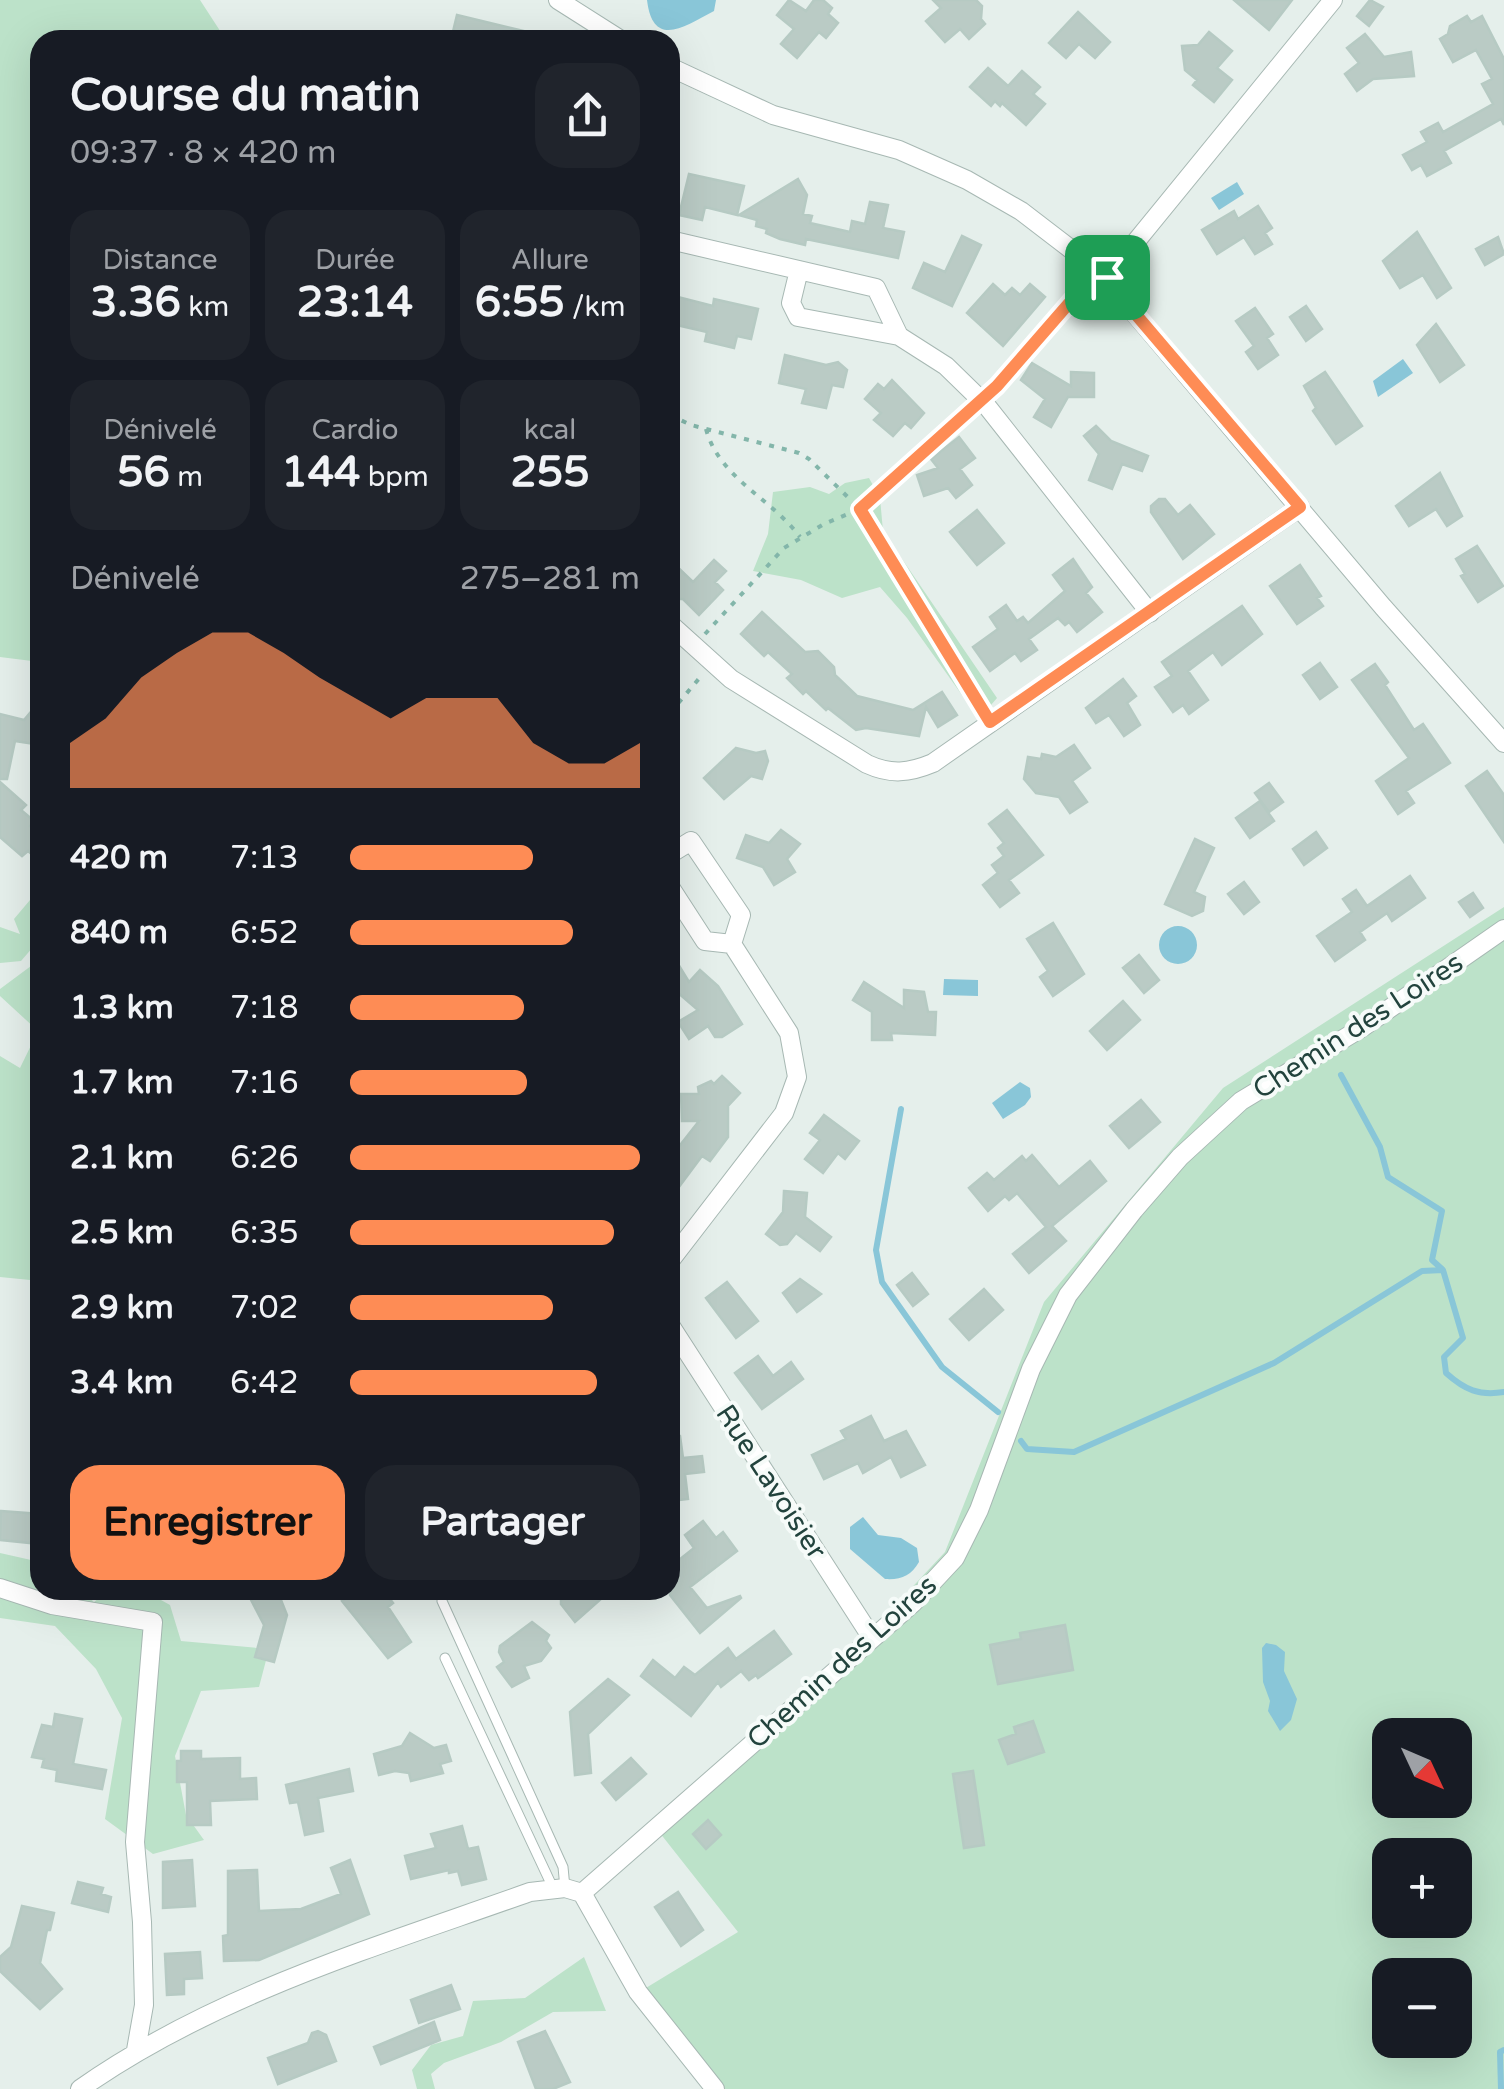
<!DOCTYPE html>
<html lang="fr">
<head>
<meta charset="utf-8">
<style>
	:root { --surface:#171b24; --page:#20242c; --text:#f1f3f6; --muted:#9ea1a6; --accent:#fe8c55 }
	body { margin:0; font-family:"Varela Round",sans-serif; background:var(--page); color:var(--text); height:100vh; display:flex; flex-direction:column; font-size:38px; white-space:nowrap }
	* { box-sizing:border-box; margin:0 }
	p { font-size:32px; color:var(--muted) }
	.icon { flex:none; width:55px; height:55px; fill:none; stroke:currentColor; stroke-width:2; stroke-linecap:round; stroke-linejoin:round }
	.map { position:relative; flex:1; overflow:hidden }
	.details { position:absolute; left:30px; top:30px; width:650px; height:1570px; display:flex; flex-direction:column; background:var(--surface); border-radius:30px; box-shadow:0 10px 40px #0002 }
	.details>* { flex:none }
	.needle { width:65px; rotate:134deg }
	.buttons { position:absolute; left:1372px; top:1718px; display:grid; gap:20px }
	.buttons a { display:grid; place-items:center; width:100px; height:100px; border-radius:20px; background:var(--surface); box-shadow:0 10px 40px #0002; font-size:50px }
	.pin { position:absolute; display:grid; place-items:center; width:85px; height:85px; color:#fff; margin:-42px; border-radius:20px; box-shadow:0 5px 15px #0006 }
	.round { display:grid; place-items:center; flex:none; width:105px; height:105px; border-radius:30px; background:var(--page) }
	.head { display:flex; align-items:center; justify-content:space-between; height:170px; padding:0 40px }
	h1 { font-size:45px; font-weight:700; line-height:75px }
	.figures { display:grid; grid-template-columns:repeat(3,1fr); gap:15px; height:170px; padding:10px 40px }
	.figures div { display:grid; align-content:center; border-radius:25px; background:var(--page); text-align:center }
	.figures b { font-size:42px; font-weight:700 }
	.figures small { font-size:28px; font-weight:400 }
	.figures p { font-size:28px }
	.chart { height:280px; padding:20px 40px }
	.chart p { display:flex; justify-content:space-between }
	.chart svg { width:100%; height:180px; margin-top:10px; fill:var(--accent); opacity:.7 }
	.button { display:flex; gap:20px; margin-top:auto; padding:20px 40px }
	.button a { flex:1; height:115px; border-radius:30px; background:var(--accent); color:#111; font-size:40px; font-weight:700; line-height:115px; text-align:center }
	.button a+a { background:var(--page); color:var(--text) }
	ul { padding:0 40px; list-style:none; font-size:32px }
	li { display:grid; grid-template-columns:160px 120px 1fr; align-items:center; height:75px }
	li i { height:25px; border-radius:12px; background:var(--accent) }
	.map>svg:first-child { display:block }
	.green { fill:#bce2c9; fill-rule:evenodd }
	.water { fill:#89c6d8 }
	.lines { fill:none; stroke-linecap:round; stroke-linejoin:round }
	.stream { stroke:#89c6d8; stroke-width:6 }
	.building { fill:#bacbc5; stroke:#b6cac3; stroke-width:2.5 }
	.service-casing { stroke:#a7b8b3; stroke-width:11 }
	.minor-casing { stroke:#a7b8b3; stroke-width:20 }
	.path { stroke:#83b6aa; stroke-width:4; stroke-dasharray:5 8; stroke-linecap:butt }
	.service { stroke:#fff; stroke-width:9 }
	.minor { stroke:#fff; stroke-width:18 }
	.route-casing { stroke:#fff; stroke-width:20 }
	.route { stroke:#fe8c55; stroke-width:12 }
	.labels { text-anchor:middle; dominant-baseline:central; stroke-width:8; stroke-linejoin:round; paint-order:stroke }
	.street-label { font-size:28px; fill:#22433d; stroke:#f6fbf9 }
</style>
</head>
<body>
<div class="map">
<svg width="1504" height="2089" viewBox="0 0 1504 2089">
	<rect width="100%" height="100%" fill="#e5efeb"/>
	<path class="green" d="M0 0H200L226 40H40V662L0 657Z
		M869 478 880 498 883 531 997 698 979 719 907 618 880 587 842 598 801 580 753 571 768 534 773 492 810 487 829 494 845 483Z
		M30 900 40 910V939L21 961 0 963V927L20 934 14 919Z
		M1504 907V2089H710L631 1997 738 1932 656 1828 889 1612 945 1552 1044 1302 1223 1088ZM1390 1735H1455V1800H1390ZM1390 1855H1455V1920H1390ZM1390 1975H1455V2040H1390Z
		M31 966 40 968V1281L0 1277V1056L20 1068 38 1031 0 996V989Z
		M0 1553 40 1562V1590H81L94 1602 109 1590H143L170 1605 181 1641 269 1649 259 1687 201 1691 175 1756 186 1815 204 1840 153 1854 105 1819 122 1718 96 1669 55 1626 0 1618Z
		M584 1957 606 2011 553 2012 501 2042 444 2063 431 2074 435 2089H417L412 2070 431 2045 463 2036 473 2001 525 1998Z"/>
	<path class="water" d="M647 0H716L714 11C684 27 653 49 647 0Z
		M1237 182 1244 194 1219 210 1211 198Z
		M1403 359 1413 373 1378 397 1373 381Z
		M1159 945a19 19 0 1 1 38 0a19 19 0 1 1-38 0Z
		M944 979 978 980V996L943 995Z
		M1020 1082 1030 1088 1031 1097 1025 1105 1003 1119 992 1103Z
		M863 1517 878 1535 901 1538 917 1548 919 1562C911 1576 901 1580 885 1579L850 1549V1527Z
		M1266 1643 1276 1645 1285 1652 1284 1671 1297 1699 1291 1720 1280 1731 1268 1711 1270 1701 1263 1682 1262 1648Z"/>
	<g class="lines">
		<path class="stream" d="M1341 1075 1380 1147 1388 1177 1442 1211 1432 1260 1442 1269
			M901 1109 876 1250 882 1282 942 1367 998 1412
			M1021 1441 1027 1449 1074 1452 1274 1363 1422 1271 1443 1270 1463 1338 1444 1357 1446 1373C1465 1390 1479 1396 1504 1392
			M1501 2089 1500 2052 1504 2050"/>
	</g>
	<path class="building" d="M789 0 806 11 814 0H823L832 8 828 14 838 23 826 38 819 32 797 58 781 44 794 29 777 15Z
		M933 0H976L982 6 981 19 985 24 969 39 960 29 945 42 926 21 941 8Z
		M1234 0H1292L1269 30Z
		M1370 0 1383 7 1369 26 1357 16Z
		M1078 12 1110 42 1095 58 1079 44 1066 58 1049 43Z
		M457 15 536 34 535 40H451Z
		M1467 16 1471 22 1482 16 1504 59V125L1501 119 1444 151 1451 163 1427 176 1421 165 1412 170 1403 155 1427 142 1421 132 1438 123 1443 132 1493 104 1482 84 1492 79 1476 50 1453 62 1440 39 1448 34 1450 26Z
		M1209 32 1232 51 1217 68 1232 80 1214 102 1193 85 1197 80 1185 70 1182 46 1198 45Z
		M1365 34 1384 57 1411 52 1414 76 1373 79 1357 91 1345 74 1359 63 1347 48Z
		M988 68 1008 86 1022 71 1040 87 1033 94 1045 104 1026 125 1002 103 1000 106 995 101 991 106 970 87Z
		M689 174 744 186 737 215 705 207 702 220 679 215Z
		M798 179 807 195 803 214 812 216 810 223 850 232 852 221 865 224 870 202 888 205 883 228 904 232 898 258 806 239 805 245 780 239 766 233 767 229 756 226 757 220 739 215Z
		M1258 206 1272 228 1265 233 1272 244 1255 254 1244 237 1217 254 1202 230 1234 211 1238 219Z
		M1417 232 1451 288 1437 298 1423 275 1400 288 1383 261Z
		M962 236 981 245 952 306 913 288 924 263 945 272Z
		M1498 237 1504 254 1485 265 1476 249Z
		M993 284 1005 295 1012 288 1020 295 1030 284 1045 297 1003 346 967 313Z
		M670 295 713 306 714 299 758 309 751 339 737 336 734 348 705 341 707 332 672 324Z
		M1306 306 1322 329 1306 341 1290 317Z
		M1255 308 1273 334 1267 338 1278 355 1258 369 1246 352 1254 346 1236 321Z
		M1436 324 1464 365 1440 382 1417 345Z
		M785 355 826 365 838 362 847 370 843 387 832 385 826 408 802 403 806 389 779 383Z
		M1032 363 1071 386V372L1094 373V397H1068L1051 427 1034 417 1045 399 1021 380Z
		M1325 372 1362 426 1336 444 1313 411 1316 408 1304 386Z
		M892 380 924 413 911 428 905 423 893 436 874 420 881 413 865 399 878 384 884 389Z
		M1096 426 1111 441 1148 456 1142 471 1122 464 1112 489 1089 480 1099 454 1084 436Z
		M959 437 975 458 960 469 972 485 956 498 948 488 924 496 917 475 938 468 931 459Z
		M1440 473 1462 516 1447 526 1436 509 1409 526 1396 506Z
		M1159 499H1165L1178 515 1190 505 1214 534 1183 559 1151 512V506Z
		M977 510 1004 543 977 565 950 532Z
		M1477 546 1503 586 1478 602 1461 576 1465 574 1456 559Z
		M1073 559 1092 587 1086 593 1102 612 1077 632 1069 622 1065 625 1058 618 1029 639 1037 650 1021 661 1015 653 990 671 973 647 998 629 990 617 1006 605 1017 621 1023 617 1028 623 1065 591 1053 575Z
		M670 560 693 582 714 560 726 571 715 582 723 590 699 615 683 599H677L670 592Z
		M1300 565 1321 596 1317 598 1323 606 1297 624 1270 586Z
		M1242 606 1262 634 1222 665 1213 652 1188 671 1208 700 1189 714 1183 705 1173 712 1155 687 1172 676 1162 662Z
		M762 612 805 652 818 651 834 667 835 675 857 696 913 710 942 692 957 715 938 727 926 707 919 736 866 728 856 730 828 708 826 710 806 691 803 694 787 678 792 674 768 652 764 656 741 634Z
		M1320 663 1337 687 1320 699 1303 675Z
		M1375 664 1388 682 1385 685 1414 730 1423 724 1450 763 1406 791 1414 803 1398 814 1376 781 1409 758 1352 680Z
		M1123 679 1136 696 1127 703 1140 725 1124 736 1109 715 1096 723 1086 708Z
		M40 701V738L34 744 15 741 7 779H0V714L24 720Z
		M1074 745 1090 768 1072 781 1087 802 1070 813 1059 797 1036 793 1024 779 1028 757 1041 759 1042 754 1056 757Z
		M736 748 756 753 765 751 768 761 762 779 751 776 724 799 704 778Z
		M1487 771 1504 795V842L1466 786Z
		M0 782 26 805 21 810 34 821 30 826 40 835V861L28 851 22 856 0 837Z
		M1269 783 1283 802 1269 812 1255 793Z
		M1260 801 1274 821 1250 838 1236 818Z
		M1007 810 1043 855 1009 880 1019 893 1000 907 983 885 998 873 992 865 1004 856 998 848 1004 843 989 824Z
		M781 830 800 844 787 859 795 872 774 885 763 867 737 858 746 835 769 843Z
		M1316 832 1327 848 1304 865 1293 849Z
		M1195 839 1214 848 1194 892 1205 897 1203 911 1192 916 1165 904Z
		M1410 876 1425 898 1392 921 1387 913 1360 932 1365 940 1335 961 1317 936 1352 912 1343 899 1356 890 1367 906Z
		M1244 882 1259 902 1244 914 1228 894Z
		M1473 893 1483 908 1470 917 1459 902Z
		M1053 923 1084 974 1053 996 1040 977 1048 971 1027 939Z
		M670 951 689 982 700 970 718 986 742 1024 722 1037H715L708 1026 689 1039 678 1022 698 1010 670 986Z
		M1139 955 1159 980 1144 993 1123 968Z
		M864 982 904 1008V990L924 992 928 1012H936L935 1035 891 1033 892 1040H872V1012L853 1000Z
		M1123 1001 1140 1020 1107 1050 1090 1031Z
		M722 1076 740 1093 728 1106V1137L710 1161 702 1156 670 1199V1158L699 1121H682L681 1094H699L698 1087 711 1081 714 1084Z
		M1141 1100 1160 1122 1129 1148 1110 1126Z
		M824 1115 859 1141 845 1159 838 1153 823 1173 805 1159 820 1140 810 1133Z
		M1032 1155 1059 1187 1090 1161 1106 1181 1052 1226 1066 1241 1029 1273 1013 1254 1046 1227 1017 1193 1009 1200 1005 1196 988 1211 969 1188 987 1173 994 1180 1022 1156 1026 1161Z
		M784 1191 807 1193 805 1217 831 1237 820 1251 796 1233 787 1244 780 1245 766 1234 783 1212Z
		M912 1273 928 1294 913 1306 897 1285Z
		M800 1279 821 1294 797 1312 783 1293Z
		M727 1282 758 1321 736 1338 706 1298Z
		M984 1289 1003 1310 969 1340 950 1319Z
		M758 1356 773 1376 791 1362 803 1379 762 1409 735 1373Z
		M871 1416 884 1441 906 1431 925 1465 901 1477 891 1457 863 1473 858 1463 824 1479 812 1455 846 1439 841 1431Z
		M680 1436 683 1458 702 1456 704 1472 685 1474 688 1499 670 1501V1437Z
		M1 1511 40 1514V1544L0 1540Z
		M703 1521 716 1538 723 1532 737 1551 690 1587 707 1608 740 1596 741 1598 700 1633 670 1595V1567L694 1548 685 1535Z
		M246 1590H277L287 1615 274 1662 255 1657 264 1625Z
		M357 1590H383L393 1603 388 1607 411 1642 388 1658 342 1601Z
		M561 1590H611L575 1622 561 1604Z
		M532 1622 549 1635 546 1641 551 1648 541 1661 524 1666 529 1678 512 1687 497 1667 504 1662 499 1652 500 1646Z
		M1065 1625 1073 1670 998 1684 990 1645 1021 1639 1020 1633Z
		M774 1631 791 1654 758 1678 756 1675 749 1680 741 1671 721 1687 718 1682 691 1716 641 1676 653 1660 675 1678 684 1667 695 1675 728 1648 736 1659Z
		M608 1679 629 1695 588 1734 591 1773 575 1775 570 1712Z
		M55 1714 82 1719 73 1764 106 1770 102 1789 56 1781 57 1770 42 1767 44 1759 32 1757 42 1725 53 1727Z
		M1033 1721 1044 1752 1008 1764 999 1740 1016 1734 1014 1727Z
		M410 1733 434 1748 446 1745 451 1761 440 1764 443 1773 411 1781 409 1773 395 1771 379 1775 374 1754 402 1746Z
		M181 1751H201V1759L240 1758V1779L256 1778 257 1799 210 1801 211 1825H187V1782H177V1761H181Z
		M631 1758 646 1774 616 1800 602 1783Z
		M349 1769 353 1791 318 1798 323 1831 305 1835 298 1802 290 1803 286 1785Z
		M973 1771 984 1845 964 1848 953 1774Z
		M708 1820 721 1835 706 1849 693 1834Z
		M462 1826 468 1849 478 1847 486 1879 462 1885 458 1871 449 1873V1870L411 1879 405 1856 436 1848 431 1834Z
		M192 1860 195 1906 163 1908V1862Z
		M350 1860 369 1914 259 1960 224 1961 223 1936 228 1935V1871L257 1870 259 1911 301 1909 341 1894 331 1868Z
		M78 1882 103 1888 101 1894 111 1897 108 1912 72 1903Z
		M678 1892 703 1930 681 1946 655 1907Z
		M22 1906 54 1913 50 1930H47L40 1963 62 1989 40 2009 0 1971V1957L11 1947Z
		M200 1952 202 1978 184 1979V1994L167 1995 165 1954Z
		M451 1985 460 2009 419 2023 411 2000Z
		M434 2022 440 2040 381 2064 374 2047Z
		M318 2031 326 2035 336 2061 278 2084 268 2058 308 2043 312 2033Z
		M545 2031 570 2082 553 2089H536L518 2042Z"/>
	<g class="lines">
		<g class="service-casing">
			<path id="service" d="M442 1601 563 1867 565 1888
				M445 1658 553 1888"/>
		</g>
		<g class="minor-casing">
			<path id="minor" d="M558 0 621 40
				M670 67 773 115 899 150 967 180 1021 211 1098 270 1383 607 1504 743
				M670 240 876 288 899 336
				M799 270 791 303 798 317 899 336 946 366 986 405 1150 613
				M1107 277 1333 0
				M670 624 731 679 867 764C891 775 909 773 933 763L1300 507
				M670 854 691 841 741 915 732 944
				M670 887 705 941 732 944
				M670 1261 784 1113 797 1077 789 1033 732 944
				M670 1325 872 1638
				M0 1588 52 1605 153 1622 135 1842 142 1922 144 2005 136 2050
				M582 1893 638 1992 715 2089
				M80 2089C215 1994 376 1947 530 1892L565 1888 582 1893 913 1603 955 1558 979 1510 1031 1369 1068 1295 1134 1210 1180 1157 1241 1101 1363 1027 1504 929"/>
		</g>
		<path class="path" d="M996 387 1085 285
			M670 415 691 425 799 453 809 459 860 509 981 707
			M706 429C719 478 771 498 800 537
			M705 634 784 548 824 524 860 509 967 414
			M670 713 702 675"/>
		<use href="#service" class="service"/>
		<use href="#minor" class="minor"/>
	</g>
	<g class="lines">
		<g class="route-casing">
			<path id="route" d="M1098 270 1300 507 990 722 860 509 997 386Z"/>
		</g>
		<use href="#route" class="route"/>
	</g>
	<g class="labels">
		<g class="street-label">
			<text transform="translate(1358 1026) rotate(-33)">Chemin des Loires</text>
			<text transform="translate(771 1482) rotate(57)">Rue Lavoisier</text>
			<text transform="translate(842 1662) rotate(-42)">Chemin des Loires</text>
		</g>
	</g>
</svg>
<div class="buttons">
<a><svg class="needle" viewBox="-14 -14 28 28"><path d="M0-13l5 13h-10z" fill="#e53935"/><path d="M0 13l5-13h-10z" fill="#9ea1a6"/></svg></a>
<a>+</a>
<a>−</a>
</div>
<div class="pin" style="left:1107px;top:277px;background:#1e9e55"><svg class="icon" aria-label="arrive" viewBox="0 0 24 24"><path d="M6 21V4h12l-3 4 3 4H6"/></svg></div>
<section class="details">
<div class="head"><div><h1>Course du matin</h1><p>09:37 · 8 × 420 m</p></div><a class="round"><svg class="icon" aria-label="share" viewBox="0 0 24 24"><path d="M12 15V3M7 8l5-5 5 5M5 13v7h14v-7"/></svg></a></div>
<div class="figures">
<div><p>Distance</p><b>3.36<small> km</small></b></div>
<div><p>Durée</p><b>23:14</b></div>
<div><p>Allure</p><b>6:55<small> /km</small></b></div>
</div>
<div class="figures">
<div><p>Dénivelé</p><b>56<small> m</small></b></div>
<div><p>Cardio</p><b>144<small> bpm</small></b></div>
<div><p>kcal</p><b>255</b></div>
</div>
<div class="chart"><p><span>Dénivelé</span>275–281 m</p>
<svg viewBox="0 0 160 44" preserveAspectRatio="none"><path d="M0 44V33L10 27L20 17L30 11L40 6L50 6L60 11L70 17L80 22L90 27L100 22L110 22L120 22L130 33L140 38L150 38L160 33V44z"/></svg>
</div>
<ul>
<li><b>420 m</b>7:13<i style="width:63%"></i></li>
<li><b>840 m</b>6:52<i style="width:77%"></i></li>
<li><b>1.3 km</b>7:18<i style="width:60%"></i></li>
<li><b>1.7 km</b>7:16<i style="width:61%"></i></li>
<li><b>2.1 km</b>6:26<i style="width:100%"></i></li>
<li><b>2.5 km</b>6:35<i style="width:91%"></i></li>
<li><b>2.9 km</b>7:02<i style="width:70%"></i></li>
<li><b>3.4 km</b>6:42<i style="width:85%"></i></li>
</ul>
<div class="button"><a>Enregistrer</a><a>Partager</a></div>
</section>
</div>
</body>
</html>
